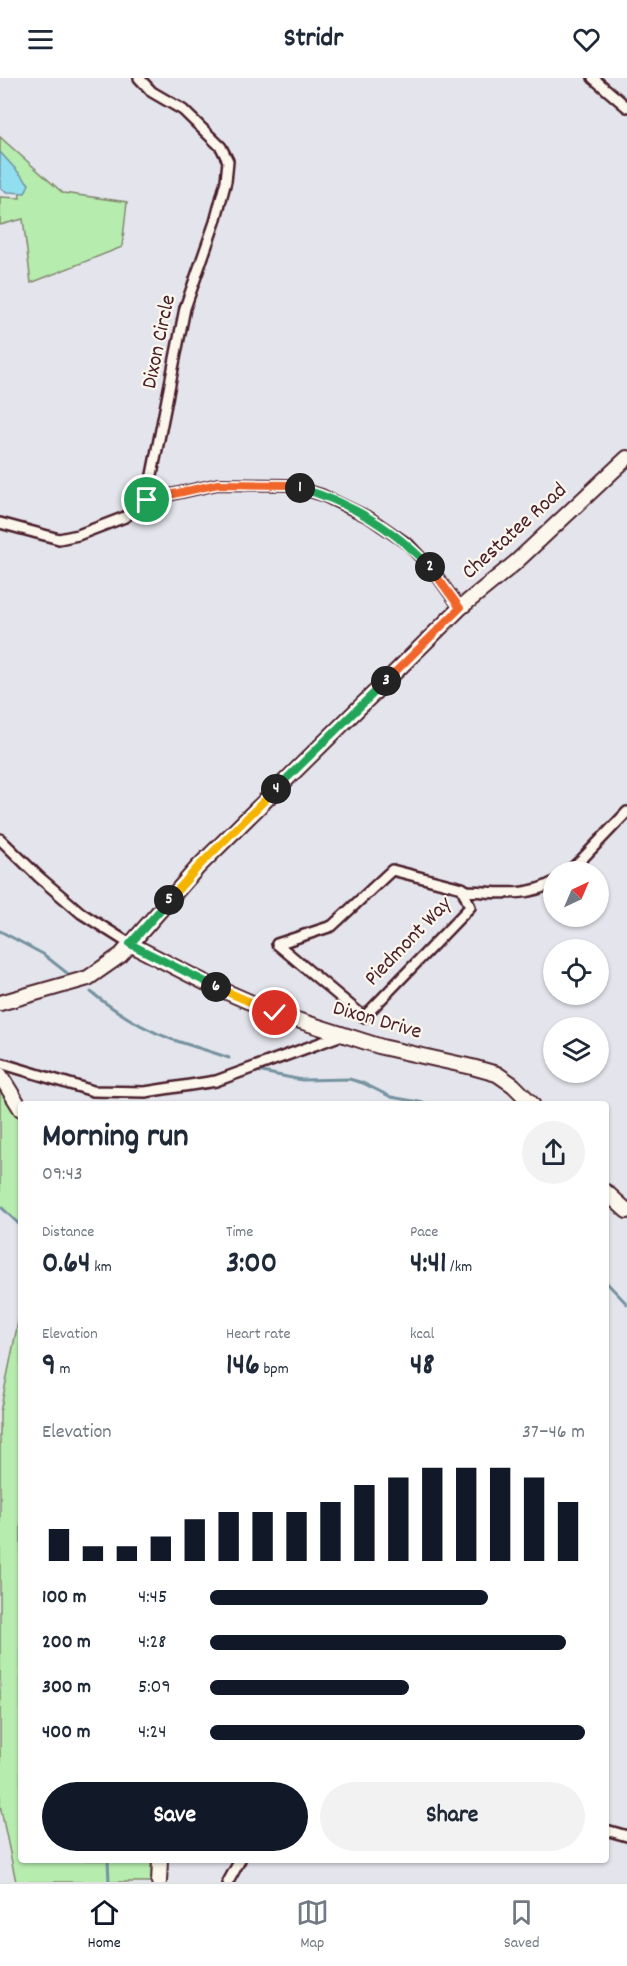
<!DOCTYPE html>
<html lang="en">
<head>
<meta charset="utf-8">
<style>
	:root { --surface:#fff; --page:#f2f2f3; --text:#1f2937; --muted:#747a83; --line:#e0e1e3; --accent:#111827 }
	body { margin:0; font-family:Dekko,sans-serif; background:var(--page); color:var(--text); height:100vh; display:flex; flex-direction:column; font-size:22px; white-space:nowrap }
	* { box-sizing:border-box; margin:0 }
	p { font-size:20px; color:var(--muted) }
	.icon { flex:none; width:33px; height:33px; fill:none; stroke:currentColor; stroke-width:2; stroke-linecap:round; stroke-linejoin:round }
	.map { position:relative; flex:1; overflow:hidden }
	.details { position:absolute; left:18px; top:1023px; width:591px; height:762px; display:flex; flex-direction:column; background:var(--surface); border-radius:6px; box-shadow:0 2px 4px #0004 }
	.details>* { flex:none }
	.needle { width:39px; rotate:44deg }
	.buttons { position:absolute; left:543px; top:783px; display:grid; gap:12px }
	.buttons a { display:grid; place-items:center; width:66px; height:66px; border-radius:50%; background:var(--surface); box-shadow:0 2px 4px #0004; font-size:30px }
	.pin { position:absolute; display:grid; place-items:center; width:51px; height:51px; color:#fff; margin:-26px; border:3px solid #fff; border-radius:50%; box-shadow:0 2px 6px #0007 }
	.km { position:absolute; width:30px; height:30px; margin:-15px; border-radius:50%; background:#222; color:#fff; font-size:16px; line-height:30px; text-align:center }
	.round { display:grid; place-items:center; flex:none; width:63px; height:63px; border-radius:32px; background:var(--page) }
	.head { display:flex; align-items:center; justify-content:space-between; height:102px; padding:0 24px }
	h1 { font-size:33px; font-weight:800; line-height:45px }
	.figures { display:grid; grid-template-columns:repeat(3,1fr); gap:9px; height:102px; padding:6px 24px }
	.figures div { display:grid; align-content:center }
	.figures b { font-size:30px; font-weight:800 }
	.figures small { font-size:16px; font-weight:400 }
	.figures p { font-size:16px }
	.chart { height:168px; padding:12px 24px }
	.chart p { display:flex; justify-content:space-between }
	.chart svg { width:100%; height:108px; margin-top:6px; stroke:var(--accent); stroke-width:6 }
	.button { display:flex; gap:12px; margin-top:auto; padding:12px 24px }
	.button a { flex:1; height:69px; border-radius:36px; background:var(--accent); color:#fff; font-size:24px; font-weight:800; line-height:69px; text-align:center }
	.button a+a { background:var(--page); color:var(--text) }
	ul { padding:0 24px; list-style:none; font-size:20px }
	li { display:grid; grid-template-columns:96px 72px 1fr; align-items:center; height:45px }
	li i { height:15px; border-radius:8px; background:var(--accent) }
	header { display:flex; justify-content:space-between; align-items:center; height:78px; padding:0 24px; background:var(--surface); font-size:27px; font-weight:800 }
	.tab-bar { display:flex; justify-content:space-around; align-items:center; height:84px; border-top:2px solid var(--line); background:var(--surface); font-size:16px; color:var(--muted) }
	.tab-bar a { display:grid; justify-items:center; gap:3px }
	.tab-bar .on { color:var(--accent) }
	.map>svg:first-child { display:block }
	.green { fill:#b6ecae; stroke:#80866c; stroke-width:1.5 }
	.water { fill:#90deef; stroke:#7492a1; stroke-width:1.5 }
	.lines { fill:none; stroke-linecap:round; stroke-linejoin:round }
	.stream { stroke:#7492a1; stroke-width:3 }
	.street-casing { stroke:#4a1f2b; stroke-width:14 }
	.secondary-casing { stroke:#4a1f2b; stroke-width:18 }
	.street { stroke:#fbf7ec; stroke-width:9 }
	.secondary { stroke:#fbf7ec; stroke-width:14 }
	.split-1-casing { stroke:#fff; stroke-width:12 }
	.split-2-casing { stroke:#fff; stroke-width:12 }
	.split-3-casing { stroke:#fff; stroke-width:12 }
	.split-4-casing { stroke:#fff; stroke-width:12 }
	.split-5-casing { stroke:#fff; stroke-width:12 }
	.split-6-casing { stroke:#fff; stroke-width:12 }
	.split-7-casing { stroke:#fff; stroke-width:12 }
	.split-1 { stroke:#f0652b; stroke-width:8 }
	.split-2 { stroke:#22a559; stroke-width:8 }
	.split-3 { stroke:#f0652b; stroke-width:8 }
	.split-4 { stroke:#22a559; stroke-width:8 }
	.split-5 { stroke:#f5b400; stroke-width:8 }
	.split-6 { stroke:#22a559; stroke-width:8 }
	.split-7 { stroke:#f5b400; stroke-width:8 }
	.labels { text-anchor:middle; dominant-baseline:central; stroke-width:4.5; stroke-linejoin:round; paint-order:stroke }
	.street-label { font-size:22px; fill:#4a1f2b; stroke:#fbf7ec }
</style>
</head>
<body>
<header><svg class="icon" aria-label="menu" viewBox="0 0 24 24"><path d="M4 6h16M4 12h16M4 18h16"/></svg>Stridr<svg class="icon" aria-label="heart" viewBox="0 0 24 24"><path d="M12 20l-8-8c-3-5 5-10 8-4 3-6 11-1 8 4z"/></svg></header>
<div class="map">
<svg width="627" height="1804" viewBox="0 0 627 1804">
	<rect width="100%" height="100%" fill="#e4e5ec"/>
	<filter id="ink" filterUnits="userSpaceOnUse"><feTurbulence type="fractalNoise" baseFrequency=".0167" numOctaves="2"/><feDisplacementMap in="SourceGraphic" scale="12" xChannelSelector="R" yChannelSelector="G"/><feConvolveMatrix kernelMatrix="1 2 1 2 8 2 1 2 1" color-interpolation-filters="sRGB"/></filter>
	<g filter="url(#ink)">
		<path class="green" d="M0 59 63 115 127 124 122 169 31 205 23 141 0 147V119L20 120 18 97 0 82Z
			M0 1007 21 1042V1148L0 1129Z
			M21 1229V1782H166L163 1804H16L0 1727V1334Z"/>
		<path class="water" d="M0 74 29 106 25 115 7 114 0 110Z"/>
		<g class="lines">
			<path class="stream" d="M0 853 43 876 67 895
				M91 914C116 934 141 950 171 961 191 968 210 973 229 980
				M257 993 302 1002 349 1001 363 1005 391 1019 430 1026
				M0 1128 21 1148
				M606 1204 627 1226
				M108 1782 109 1804"/>
			<g class="street-casing">
				<path id="street" d="M593 0 627 29
					M147 422 218 406 289 407 322 417 370 440 409 467 435 495 460 530
					M0 445 59 461 78 457 125 439 147 422 185 230 215 144 226 103 228 83 221 69 183 32 152 14 139 0
					M0 761 39 799 81 835 130 866
					M392 792 462 810 470 829 364 939 277 866 332 848Z
					M568 794 583 780 627 734
					M462 810 467 813C498 814 526 820 554 804
					M0 985 93 1013 145 1014 216 1003 342 957
					M606 1752 627 1758
					M228 1804 240 1782"/>
			</g>
			<g class="secondary-casing">
				<path id="secondary" d="M130 866 204 904 275 935 382 969 472 989 497 996 513 1007 532 1026
					M0 925 88 900 121 877 198 789 460 530 515 485 627 380
					M0 997 21 1031
					M606 1114 627 1133
					M159 1804 160 1782"/>
			</g>
			<use href="#street" class="street"/>
			<use href="#secondary" class="secondary"/>
		</g>
	</g>
	<g class="lines" filter="url(#ink)">
		<g class="split-1-casing">
			<path id="split-1" d="M147 422 218 406 290 407 300 410"/>
		</g>
		<g class="split-2-casing">
			<path id="split-2" d="M300 410C351 425 394 451 430 489"/>
		</g>
		<g class="split-3-casing">
			<path id="split-3" d="M386 603 460 530 430 489"/>
		</g>
		<g class="split-4-casing">
			<path id="split-4" d="M276 711 386 603"/>
		</g>
		<g class="split-5-casing">
			<path id="split-5" d="M169 822 198 789 276 711"/>
		</g>
		<g class="split-6-casing">
			<path id="split-6" d="M169 822 130 866 216 909"/>
		</g>
		<g class="split-7-casing">
			<path id="split-7" d="M216 909 275 935"/>
		</g>
		<use href="#split-1" class="split-1"/>
		<use href="#split-2" class="split-2"/>
		<use href="#split-3" class="split-3"/>
		<use href="#split-4" class="split-4"/>
		<use href="#split-5" class="split-5"/>
		<use href="#split-6" class="split-6"/>
		<use href="#split-7" class="split-7"/>
	</g>
	<g class="labels">
		<g class="street-label">
			<text transform="translate(160 264) rotate(-78)">Dixon Circle</text>
			<text transform="translate(515 454) rotate(-42)">Chestatee Road</text>
			<text transform="translate(409 864) rotate(-46)">Piedmont Way</text>
			<text transform="translate(377 943) rotate(16)">Dixon Drive</text>
		</g>
	</g>
</svg>
<div class="buttons">
<a><svg class="needle" viewBox="-14 -14 28 28"><path d="M0-13l5 13h-10z" fill="#e53935"/><path d="M0 13l5-13h-10z" fill="#747a83"/></svg></a>
<a><svg class="icon" aria-label="locate" viewBox="0 0 24 24"><circle cx="12" cy="12" r="6"/><path d="M12 2v4M12 18v4M2 12h4M18 12h4"/></svg></a>
<a><svg class="icon" aria-label="layers" viewBox="0 0 24 24"><path d="M12 4l9 5-9 5-9-5zM3 14l9 5 9-5"/></svg></a>
</div>
<div class="pin" style="left:147px;top:422px;background:#1e9e55"><svg class="icon" aria-label="arrive" viewBox="0 0 24 24"><path d="M6 21V4h12l-3 4 3 4H6"/></svg></div>
<div class="pin" style="left:275px;top:935px;background:#d93025"><svg class="icon" aria-label="check" viewBox="0 0 24 24"><path d="M5 12l5 5 9-10"/></svg></div>
<b class="km" style="left:300px;top:410px">1</b>
<b class="km" style="left:430px;top:489px">2</b>
<b class="km" style="left:386px;top:603px">3</b>
<b class="km" style="left:276px;top:711px">4</b>
<b class="km" style="left:169px;top:822px">5</b>
<b class="km" style="left:216px;top:909px">6</b>
<section class="details">
<div class="head"><div><h1>Morning run</h1><p>09:43</p></div><a class="round"><svg class="icon" aria-label="share" viewBox="0 0 24 24"><path d="M12 15V3M7 8l5-5 5 5M5 13v7h14v-7"/></svg></a></div>
<div class="figures">
<div><p>Distance</p><b>0.64<small> km</small></b></div>
<div><p>Time</p><b>3:00</b></div>
<div><p>Pace</p><b>4:41<small> /km</small></b></div>
</div>
<div class="figures">
<div><p>Elevation</p><b>9<small> m</small></b></div>
<div><p>Heart rate</p><b>146<small> bpm</small></b></div>
<div><p>kcal</p><b>48</b></div>
</div>
<div class="chart"><p><span>Elevation</span>37–46 m</p>
<svg viewBox="0 0 160 44" preserveAspectRatio="none"><path d="M5 44V31M15 44V38M25 44V38M35 44V34M45 44V27M55 44V24M65 44V24M75 44V24M85 44V20M95 44V13M105 44V10M115 44V6M125 44V6M135 44V6M145 44V10M155 44V20"/></svg>
</div>
<ul>
<li><b>100 m</b>4:45<i style="width:74%"></i></li>
<li><b>200 m</b>4:28<i style="width:95%"></i></li>
<li><b>300 m</b>5:09<i style="width:53%"></i></li>
<li><b>400 m</b>4:24<i style="width:100%"></i></li>
</ul>
<div class="button"><a>Save</a><a>Share</a></div>
</section>
</div>
<nav class="tab-bar">
<a class="on"><svg class="icon" aria-label="home" viewBox="0 0 24 24"><path d="M3 11l9-7 9 7M6 9v11h12V9"/></svg>Home</a>
<a><svg class="icon" aria-label="map" viewBox="0 0 24 24"><path d="M3 6l6-2 6 2 6-2v14l-6 2-6-2-6 2zM9 4v14M15 6v14"/></svg>Map</a>
<a><svg class="icon" aria-label="saved" viewBox="0 0 24 24"><path d="M7 4h10v16l-5-4-5 4z"/></svg>Saved</a>
</nav>
</body>
</html>
